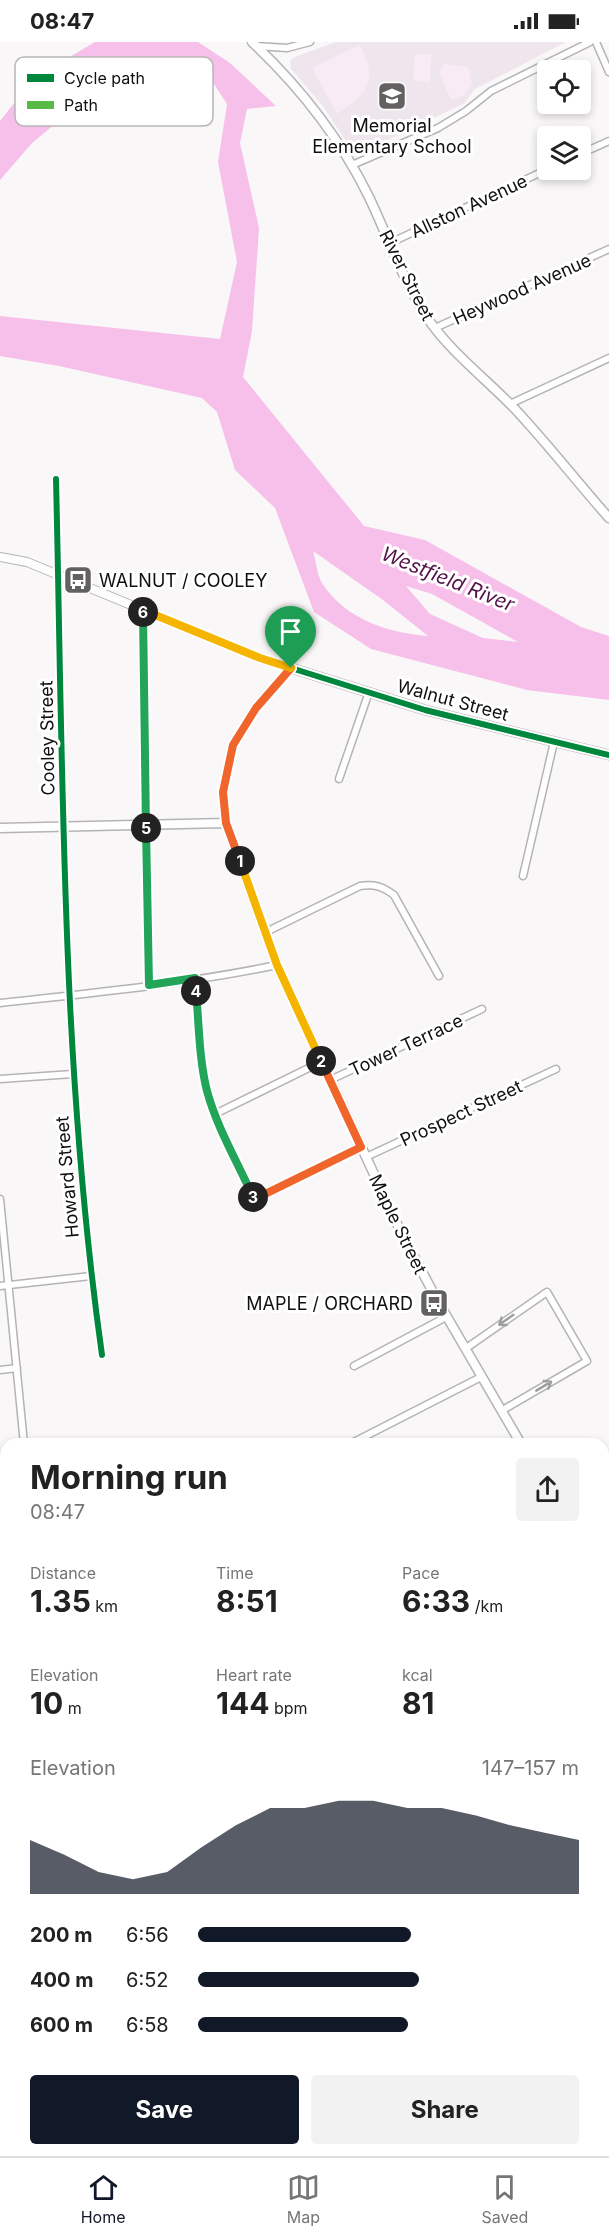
<!DOCTYPE html>
<html lang="en">
<head>
<meta charset="utf-8">
<style>
	:root { --surface:#fff; --page:#f2f2f2; --text:#222; --muted:#767676; --line:#e0e0e0; --accent:#111827 }
	body { margin:0; font-family:Inter,sans-serif; background:var(--page); color:var(--text); height:100vh; display:flex; flex-direction:column; font-size:22px; white-space:nowrap }
	* { box-sizing:border-box; margin:0 }
	p { font-size:20px; color:var(--muted) }
	.icon { flex:none; width:33px; height:33px; fill:none; stroke:currentColor; stroke-width:2; stroke-linecap:round; stroke-linejoin:round }
	.map { position:relative; flex:1; overflow:hidden }
	.sheet { position:absolute; left:0px; top:1396px; width:609px; height:718px; display:flex; flex-direction:column; background:var(--surface); border-radius:18px 18px 0 0; box-shadow:0 3px 9px #0003 }
	.sheet>* { flex:none }
	.controls { position:absolute; left:537px; top:18px; display:grid; gap:12px }
	.controls a { display:grid; place-items:center; width:54px; height:54px; border-radius:6px; background:var(--surface); box-shadow:0 3px 9px #0003; font-size:30px }
	.pin { position:absolute; display:grid; place-items:center; width:51px; height:51px; color:#fff; margin:-62px -26px; border-radius:50% 50% 50% 0; rotate:-45deg; box-shadow:0 0 6px #0007 }
	.pin .icon { rotate:45deg }
	.km { position:absolute; width:30px; height:30px; margin:-15px; border-radius:50%; background:#222; color:#fff; font-size:16px; line-height:30px; text-align:center }
	.round { display:grid; place-items:center; flex:none; width:63px; height:63px; border-radius:6px; background:var(--page) }
	.summary { display:flex; align-items:center; justify-content:space-between; height:102px; padding:0 30px }
	h1 { font-size:33px; font-weight:700; line-height:45px }
	.stats { display:grid; grid-template-columns:repeat(3,1fr); gap:9px; height:102px; padding:6px 30px }
	.stats div { display:grid; align-content:center }
	.stats b { font-size:30px; font-weight:700 }
	.stats small { font-size:16px; font-weight:400 }
	.stats p { font-size:16px }
	.chart { height:168px; padding:12px 30px }
	.chart p { display:flex; justify-content:space-between }
	.chart svg { width:100%; height:108px; margin-top:6px; fill:var(--accent); opacity:.7 }
	.action { display:flex; gap:12px; margin-top:auto; padding:12px 30px }
	.action a { flex:1; height:69px; border-radius:6px; background:var(--accent); color:#fff; font-size:24px; font-weight:700; line-height:69px; text-align:center }
	.action a+a { background:var(--page); color:var(--text) }
	ul { padding:0 30px; list-style:none; font-size:20px }
	li { display:grid; grid-template-columns:96px 72px 1fr; align-items:center; height:45px }
	li i { height:15px; border-radius:8px; background:var(--accent) }
	.status { display:flex; justify-content:space-between; align-items:center; height:42px; padding:0 30px; background:var(--surface); direction:ltr }
	.status svg { height:16px; fill:currentColor }
	.tabs { display:flex; justify-content:space-around; align-items:center; height:84px; border-top:2px solid var(--line); background:var(--surface); font-size:16px; color:var(--muted) }
	.tabs a { display:grid; justify-items:center; gap:3px }
	.tabs .active { color:var(--accent) }
	.map>svg:first-child { display:block }
	.built { fill:#eee6ec }
	.green { fill:#f9ebf5 }
	.water { fill:#f6c0ea; fill-rule:evenodd }
	.lines { fill:none; stroke-linecap:round; stroke-linejoin:round }
	.minor-casing { stroke:#b5b3b5; stroke-width:9 }
	.tertiary-casing { stroke:#b5b3b5; stroke-width:10 }
	.secondary-casing { stroke:#b5b3b5; stroke-width:11 }
	.minor { stroke:#fefefe; stroke-width:6 }
	.tertiary { stroke:#fefefe; stroke-width:8 }
	.secondary { stroke:#fefefe; stroke-width:8 }
	.quiet { stroke:#58b947; stroke-width:4.5; stroke-dasharray:9 4.5; stroke-linecap:butt }
	.cycleway-casing { stroke:#fff; stroke-width:10 }
	.cycleway { stroke:#00873e; stroke-width:6 }
	.oneway { stroke:#9f9e9f }
	.split-1-casing { stroke:#fff; stroke-width:12 }
	.split-2-casing { stroke:#fff; stroke-width:12 }
	.split-3-casing { stroke:#fff; stroke-width:12 }
	.split-4-casing { stroke:#fff; stroke-width:12 }
	.split-5-casing { stroke:#fff; stroke-width:12 }
	.split-6-casing { stroke:#fff; stroke-width:12 }
	.split-7-casing { stroke:#fff; stroke-width:12 }
	.split-1 { stroke:#f0652b; stroke-width:8 }
	.split-2 { stroke:#f5b400; stroke-width:8 }
	.split-3 { stroke:#f0652b; stroke-width:8 }
	.split-4 { stroke:#22a559; stroke-width:8 }
	.split-5 { stroke:#22a559; stroke-width:8 }
	.split-6 { stroke:#22a559; stroke-width:8 }
	.split-7 { stroke:#f5b400; stroke-width:8 }
	.labels { text-anchor:middle; dominant-baseline:central; stroke-width:6; stroke-linejoin:round; paint-order:stroke }
	.poi-label { font-size:18px; fill:#110f10; stroke:#fff }
	.street-label { font-size:18px; fill:#110f10; stroke:#fff }
	.water-label { font-size:20px; font-style:italic; fill:#531249; stroke:#fff }
	.key { fill:#fff; stroke:#b8b7b7; stroke-width:1.5 }
	.key-label { font-size:16px; fill:#110f10 }
</style>
</head>
<body>
<div class="status"><b>08:47</b><svg viewBox="0 0 49 12"><path d="M0 12V9h3v3zM5 12V6h3v6zM10 12V3h3v9zM15 12V0h3v12zM26 1h20v11H26zM47 4h2v5h-2z"/></svg></div>
<div class="map">
<svg width="609" height="2114" viewBox="0 0 609 2114">
	<rect width="100%" height="100%" fill="#faf7f9"/>
	<path class="built" d="M336 0H566L475 47 465 61 360 111H354L322 63 291 27 290 18 297 14Z"/>
	<path class="green" d="M359 3C380 36 367 53 337 72L312 26Z
		M415 12H431L430 40 413 39Z
		M444 22 468 25 472 42 464 53 451 58 439 31Z
		M0 1568 6 1576V2109H557L556 2114H318L145 2110V2114H0Z
		M609 1663V1755L603 1741V1667Z"/>
	<path class="water" d="M95 0H198L230 21 276 64 247 67 240 101 259 186 252 289 243 335 364 484 425 498 581 585 609 594V658L527 648 371 607 314 570 275 466 235 428 217 370 202 356 59 324 0 314V274L220 297 237 220 218 120 227 62 202 24 112 35 32 101 0 138V79L34 36ZM313 509 383 558 428 594C388 591 345 577 322 541 317 533 316 519 313 509ZM406 544 432 552 518 600 483 596 430 572Z"/>
	<g class="lines">
		<g class="minor-casing">
			<path id="minor" d="M596 0 609 30
				M256 4 287 6 310 0
				M580 112 609 99
				M352 123 438 86 466 69 491 49 590 0
				M390 201 548 127
				M435 286 609 207
				M510 362 609 316
				M56 437C63 729 61 1023 102 1313
				M143 568 149 943
				M339 737 369 650
				M523 834 554 700
				M266 890 360 844C374 842 382 844 394 853L439 934
				M195 936C198 974 198 1015 208 1051 218 1088 239 1123 255 1157L361 1105
				M0 961C92 951 186 942 277 923
				M0 1037 73 1032
				M330 1038 482 967
				M215 1072 321 1020
				M366 1115 556 1027
				M0 1157 24 1402
				M0 1244 91 1234
				M465 1307 547 1250 587 1319 501 1369
				M354 1324 446 1275
				M0 1328 17 1326
				M350 1402 481 1335
				M603 1571 609 1569
				M603 1666 609 1662
				M603 1892H609"/>
		</g>
		<g class="tertiary-casing">
			<path id="tertiary" d="M0 515 27 520 264 618 291 626"/>
		</g>
		<g class="secondary-casing">
			<path id="secondary" d="M252 0C300 45 340 96 369 155 388 195 402 237 426 274 449 309 485 336 514 366 547 401 577 440 609 476
				M0 786 226 781
				M521 1402 436 1256 399 1186 277 923 226 781 223 750 233 703 256 666 291 626 425 668 609 713
				M603 1536 609 1545"/>
		</g>
		<use href="#minor" class="minor"/>
		<use href="#tertiary" class="tertiary"/>
		<use href="#secondary" class="secondary"/>
		<path class="quiet" d="M0 1662H6
			M0 1780H6
			M0 1796 6 1797
			M0 1865H6
			M0 1875H6
			M0 1926 5 1932 6 1940"/>
		<g class="cycleway-casing">
			<path id="cycleway" d="M56 437C63 729 61 1023 102 1313
				M291 626 425 668 609 713
				M195 936C198 974 198 1015 208 1051 218 1088 239 1123 255 1157L361 1105"/>
		</g>
		<use href="#cycleway" class="cycleway"/>
	</g>
	<defs><path id="oneway-shaft" d="M-6 0H5M1.5-3L5.5 0L1.5 3" fill="none" stroke-width="1.6" stroke-linecap="round" stroke-linejoin="round" transform="scale(1.5)"/></defs>
	<g class="oneway">
		<use href="#oneway-shaft" transform="translate(506 1278) rotate(145)"/>
		<use href="#oneway-shaft" transform="translate(544 1344) rotate(-31)"/>
	</g>
	<g class="lines">
		<g class="split-1-casing">
			<path id="split-1" d="M240 819 226 781 223 750 233 703 256 666 291 626"/>
		</g>
		<g class="split-2-casing">
			<path id="split-2" d="M240 819 277 923 321 1019"/>
		</g>
		<g class="split-3-casing">
			<path id="split-3" d="M253 1155 255 1157 361 1105 321 1019"/>
		</g>
		<g class="split-4-casing">
			<path id="split-4" d="M196 949C199 982 199 1017 207 1049 217 1086 238 1121 253 1155"/>
		</g>
		<g class="split-5-casing">
			<path id="split-5" d="M146 786 149 943 195 936 196 949"/>
		</g>
		<g class="split-6-casing">
			<path id="split-6" d="M143 570 146 786"/>
		</g>
		<g class="split-7-casing">
			<path id="split-7" d="M143 570V568L260 616 291 626"/>
		</g>
		<use href="#split-1" class="split-1"/>
		<use href="#split-2" class="split-2"/>
		<use href="#split-3" class="split-3"/>
		<use href="#split-4" class="split-4"/>
		<use href="#split-5" class="split-5"/>
		<use href="#split-6" class="split-6"/>
		<use href="#split-7" class="split-7"/>
	</g>
	<defs>
		<g id="school-square" transform="scale(1.5)"><rect x="-9" y="-9" width="18" height="18" rx="4" fill="#636062" stroke="#fff"/><path d="M0-5L7-2L0 1L-7-2ZM-4 1L0 2.5L4 1V4Q0 6-4 4Z" fill="#fff"/></g>
		<g id="bus-square" transform="scale(1.5)"><rect x="-9" y="-9" width="18" height="18" rx="4" fill="#636062" stroke="#fff"/><path d="M-5-6H5V4H4V6H2V4H-2V6H-4V4H-5ZM-3.5-4V0h7V-4ZM-3.5 1.2v1.5H-2V1.2ZM2 1.2v1.5H3.5V1.2Z" fill="#fff"/></g>
	</defs>
	<g fill-rule="evenodd">
		<use href="#school-square" x="392" y="54"/>
		<use href="#bus-square" x="78" y="538"/>
		<use href="#bus-square" x="434" y="1261"/>
	</g>
	<g class="labels">
		<g class="poi-label">
			<text x="392" y="83">Memorial<tspan x="392" dy="21">Elementary School</tspan></text>
			<text x="99" y="538" text-anchor="start">WALNUT / COOLEY</text>
			<text x="413" y="1261" text-anchor="end">MAPLE / ORCHARD</text>
		</g>
		<g class="street-label">
			<text transform="translate(469 164) rotate(-25)">Allston Avenue</text>
			<text transform="translate(407 233) rotate(63)">River Street</text>
			<text transform="translate(522 247) rotate(-24)">Heywood Avenue</text>
			<text transform="translate(453 658) rotate(15)">Walnut Street</text>
			<text transform="translate(47 696) rotate(-91)">Cooley Street</text>
			<text transform="translate(406 1003) rotate(-25)">Tower Terrace</text>
			<text transform="translate(461 1071) rotate(-25)">Prospect Street</text>
			<text transform="translate(67 1135) rotate(-95)">Howard Street</text>
			<text transform="translate(398 1182) rotate(64)">Maple Street</text>
		</g>
		<g class="water-label">
			<text transform="translate(448 537) rotate(22)">Westfield River</text>
		</g>
	</g>
	<rect x="15" y="15" width="198" height="69" rx="9" class="key"/>
	<rect x="27" y="32" width="27" height="8" fill="#00873e"/>
	<rect x="27" y="59" width="27" height="8" fill="#58b947"/>
	<g class="key-label">
		<text x="64" y="42">Cycle path</text>
		<text x="64" y="69">Path</text>
	</g>
</svg>
<div class="controls">
<a><svg class="icon" aria-label="locate" viewBox="0 0 24 24"><circle cx="12" cy="12" r="6"/><path d="M12 2v4M12 18v4M2 12h4M18 12h4"/></svg></a>
<a><svg class="icon" aria-label="layers" viewBox="0 0 24 24"><path d="M12 4l9 5-9 5-9-5zM3 14l9 5 9-5"/></svg></a>
</div>
<div class="pin" style="left:291px;top:626px;background:#1e9e55"><svg class="icon" aria-label="arrive" viewBox="0 0 24 24"><path d="M6 21V4h12l-3 4 3 4H6"/></svg></div>
<b class="km" style="left:240px;top:819px">1</b>
<b class="km" style="left:321px;top:1019px">2</b>
<b class="km" style="left:253px;top:1155px">3</b>
<b class="km" style="left:196px;top:949px">4</b>
<b class="km" style="left:146px;top:786px">5</b>
<b class="km" style="left:143px;top:570px">6</b>
<section class="sheet">
<div class="summary"><div><h1>Morning run</h1><p>08:47</p></div><a class="round"><svg class="icon" aria-label="share" viewBox="0 0 24 24"><path d="M12 15V3M7 8l5-5 5 5M5 13v7h14v-7"/></svg></a></div>
<div class="stats">
<div><p>Distance</p><b>1.35<small> km</small></b></div>
<div><p>Time</p><b>8:51</b></div>
<div><p>Pace</p><b>6:33<small> /km</small></b></div>
</div>
<div class="stats">
<div><p>Elevation</p><b>10<small> m</small></b></div>
<div><p>Heart rate</p><b>144<small> bpm</small></b></div>
<div><p>kcal</p><b>81</b></div>
</div>
<div class="chart"><p><span>Elevation</span>147–157 m</p>
<svg viewBox="0 0 160 44" preserveAspectRatio="none"><path d="M0 44V22L10 28L20 35L30 38L40 35L50 25L60 16L70 9L80 9L90 6L100 6L110 9L120 9L130 12L140 16L150 19L160 22V44z"/></svg>
</div>
<ul>
<li><b>200 m</b>6:56<i style="width:56%"></i></li>
<li><b>400 m</b>6:52<i style="width:58%"></i></li>
<li><b>600 m</b>6:58<i style="width:55%"></i></li>
</ul>
<div class="action"><a>Save</a><a>Share</a></div>
</section>
</div>
<nav class="tabs">
<a class="active"><svg class="icon" aria-label="home" viewBox="0 0 24 24"><path d="M3 11l9-7 9 7M6 9v11h12V9"/></svg>Home</a>
<a><svg class="icon" aria-label="map" viewBox="0 0 24 24"><path d="M3 6l6-2 6 2 6-2v14l-6 2-6-2-6 2zM9 4v14M15 6v14"/></svg>Map</a>
<a><svg class="icon" aria-label="saved" viewBox="0 0 24 24"><path d="M7 4h10v16l-5-4-5 4z"/></svg>Saved</a>
</nav>
</body>
</html>
